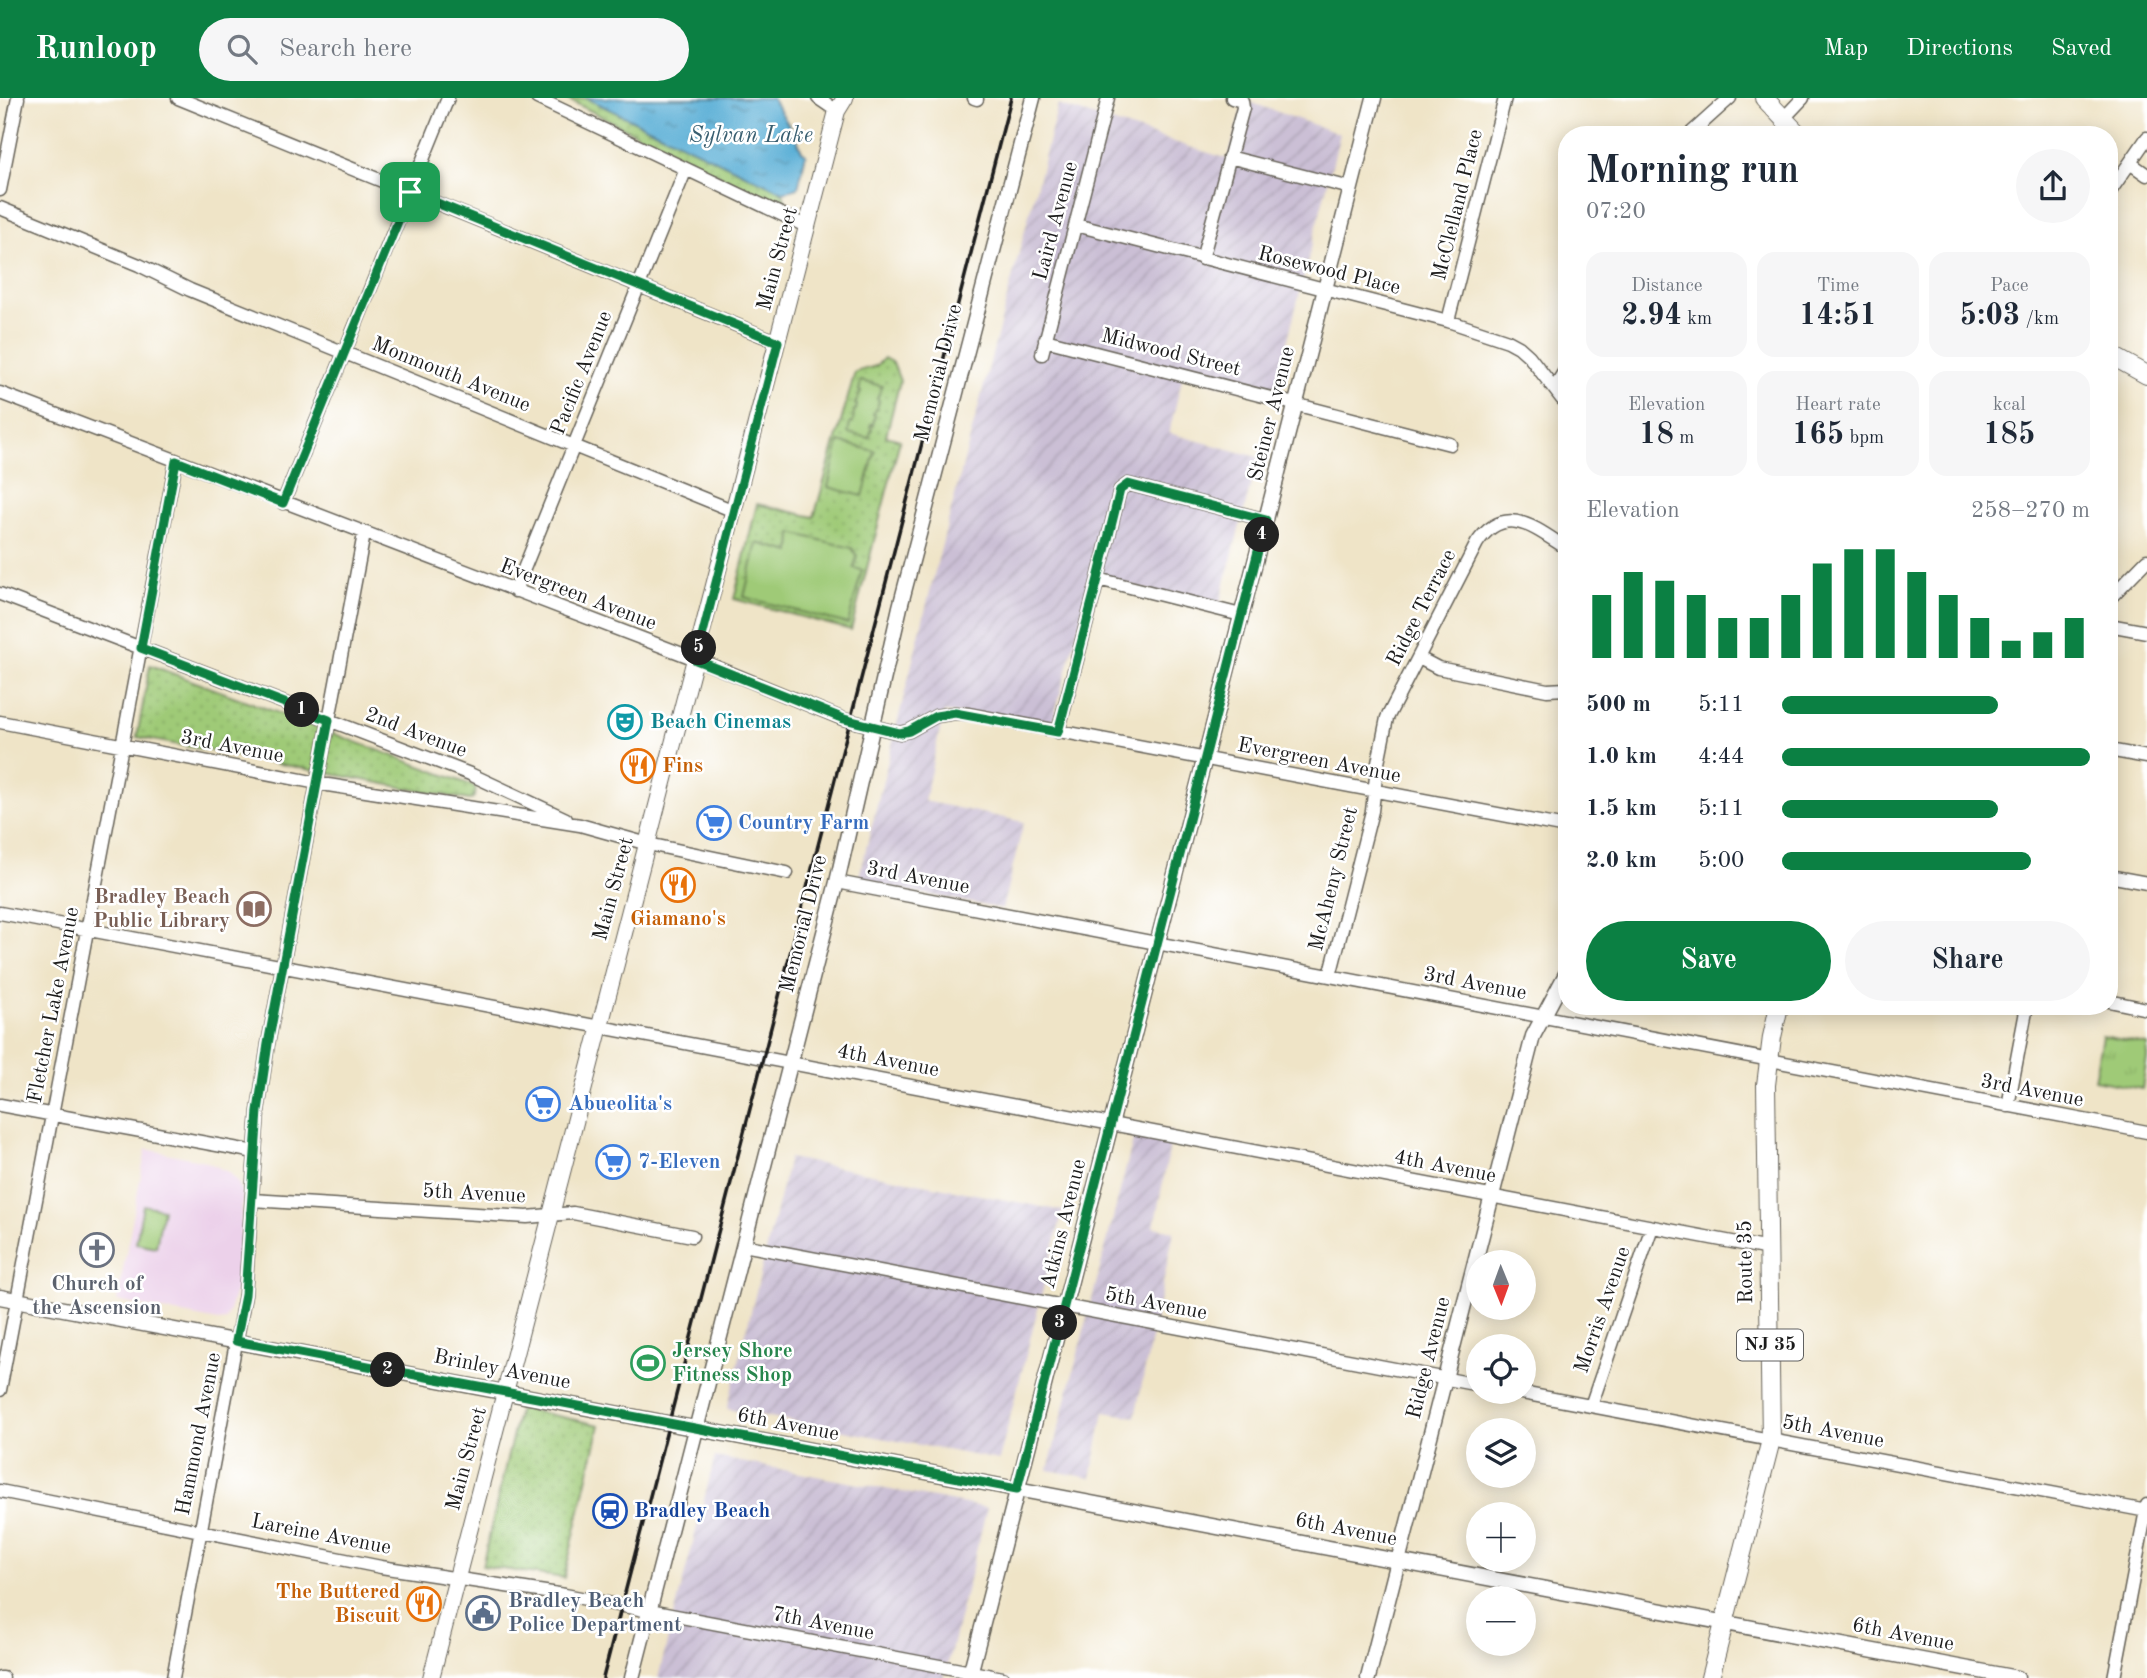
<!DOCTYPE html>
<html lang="en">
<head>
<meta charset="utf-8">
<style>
	:root { --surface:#fff; --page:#f6f6f7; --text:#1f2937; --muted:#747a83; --accent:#0b8043 }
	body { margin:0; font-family:"Old Standard TT",serif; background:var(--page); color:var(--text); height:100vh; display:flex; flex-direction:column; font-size:26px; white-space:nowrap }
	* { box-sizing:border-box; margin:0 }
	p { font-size:23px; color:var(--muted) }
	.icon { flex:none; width:38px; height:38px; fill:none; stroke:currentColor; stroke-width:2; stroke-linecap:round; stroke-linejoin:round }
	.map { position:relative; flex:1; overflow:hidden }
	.drawer { position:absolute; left:1558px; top:28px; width:560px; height:889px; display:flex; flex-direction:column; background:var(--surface); border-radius:28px; box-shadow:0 4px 18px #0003 }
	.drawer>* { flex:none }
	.needle { width:46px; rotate:179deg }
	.fabs { position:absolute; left:1466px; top:1152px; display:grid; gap:14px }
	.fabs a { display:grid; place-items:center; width:70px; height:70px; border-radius:50%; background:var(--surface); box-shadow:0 4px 18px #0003; font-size:35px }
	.pin { position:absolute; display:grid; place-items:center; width:60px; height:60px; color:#fff; margin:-30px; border-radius:14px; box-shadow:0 4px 10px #0006 }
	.km { position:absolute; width:35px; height:35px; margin:-18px; border-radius:50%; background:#222; color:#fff; font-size:19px; line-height:35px; text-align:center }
	.round { display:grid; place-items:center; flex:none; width:74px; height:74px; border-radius:37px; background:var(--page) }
	.head { display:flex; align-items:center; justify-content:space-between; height:119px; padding:0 28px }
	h1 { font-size:38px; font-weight:700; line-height:52px }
	.metrics { display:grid; grid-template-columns:repeat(3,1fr); gap:10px; height:119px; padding:7px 28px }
	.metrics div { display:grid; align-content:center; border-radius:18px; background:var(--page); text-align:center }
	.metrics b { font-size:30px; font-weight:700 }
	.metrics small { font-size:19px; font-weight:400 }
	.metrics p { font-size:19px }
	.chart { height:196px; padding:14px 28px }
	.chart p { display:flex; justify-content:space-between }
	.chart svg { width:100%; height:126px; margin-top:7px; stroke:var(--accent); stroke-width:6 }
	.primary-button { display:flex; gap:14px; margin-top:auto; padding:14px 28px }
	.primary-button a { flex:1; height:80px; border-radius:42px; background:var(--accent); color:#fff; font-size:28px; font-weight:700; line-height:80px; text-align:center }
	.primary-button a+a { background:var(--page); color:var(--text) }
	ul { padding:0 28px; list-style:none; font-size:23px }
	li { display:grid; grid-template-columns:112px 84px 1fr; align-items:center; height:52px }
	li i { height:18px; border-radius:9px; background:var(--accent) }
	header { display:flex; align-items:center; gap:42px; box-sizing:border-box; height:98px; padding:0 35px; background:var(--accent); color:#fff }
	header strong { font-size:33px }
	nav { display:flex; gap:38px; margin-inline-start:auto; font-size:24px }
	.search { width:490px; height:63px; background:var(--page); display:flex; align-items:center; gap:18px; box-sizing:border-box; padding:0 24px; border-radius:38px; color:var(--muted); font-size:26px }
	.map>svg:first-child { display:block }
	.built { fill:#ecd1ea }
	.industrial { fill:url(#industrial-furrows) }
	.grass { fill:url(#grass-tufts); stroke:#5e734a; stroke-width:2 }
	.park { fill:url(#park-dots); stroke:#5e734a; stroke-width:2 }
	.pitch { fill:#9fca77; stroke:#5e734a; stroke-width:2 }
	.water { fill:url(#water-ripples); stroke:#3b6679; stroke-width:2 }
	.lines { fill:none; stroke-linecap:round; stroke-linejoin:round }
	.minor-casing { stroke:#666258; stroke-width:15 }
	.tertiary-casing { stroke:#666258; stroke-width:17 }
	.secondary-casing { stroke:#666258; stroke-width:18 }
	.primary-casing { stroke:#666258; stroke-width:20 }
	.minor { stroke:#fff; stroke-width:12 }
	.tertiary { stroke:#fff; stroke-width:14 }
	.secondary { stroke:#fff; stroke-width:16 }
	.primary { stroke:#fff; stroke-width:18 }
	.rail { stroke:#1c1c1c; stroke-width:3.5 }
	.route-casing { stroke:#fff; stroke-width:14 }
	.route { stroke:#0b8043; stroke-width:9 }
	.labels { text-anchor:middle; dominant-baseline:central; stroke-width:5; stroke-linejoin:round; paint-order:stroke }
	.shield { fill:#fff; stroke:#606060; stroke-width:2 }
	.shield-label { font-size:19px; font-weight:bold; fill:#1c1c1c }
	.street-label { font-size:21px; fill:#1c1c1c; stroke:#fff }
	.culture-label { font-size:21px; font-weight:bold; fill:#0d838f; stroke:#fff; text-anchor:start }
	.food-label { font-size:21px; font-weight:bold; fill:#c56008; stroke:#fff; text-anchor:start }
	.shop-label { font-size:21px; font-weight:bold; fill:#366cbe; stroke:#fff; text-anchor:start }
	.education-label { font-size:21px; font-weight:bold; fill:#785e54; stroke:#fff; text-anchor:end }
	.worship-label { font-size:21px; font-weight:bold; fill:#5b616d; stroke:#fff }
	.leisure-label { font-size:21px; font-weight:bold; fill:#27864d; stroke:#fff; text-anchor:start }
	.transit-label { font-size:21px; font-weight:bold; fill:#164399; stroke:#fff; text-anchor:start }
	.service-label { font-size:21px; font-weight:bold; fill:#4e5e75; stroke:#fff; text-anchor:start }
	.water-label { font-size:23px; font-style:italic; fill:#385e70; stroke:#fff }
</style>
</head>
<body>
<header>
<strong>Runloop</strong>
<div class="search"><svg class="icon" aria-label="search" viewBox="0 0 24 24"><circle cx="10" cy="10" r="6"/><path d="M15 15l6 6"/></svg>Search here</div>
<nav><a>Map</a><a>Directions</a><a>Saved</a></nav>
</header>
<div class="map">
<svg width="2147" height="1580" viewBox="0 0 2147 1580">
	<defs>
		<pattern id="industrial-furrows" width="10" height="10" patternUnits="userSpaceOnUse" patternTransform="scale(1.75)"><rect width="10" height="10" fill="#cbbfd5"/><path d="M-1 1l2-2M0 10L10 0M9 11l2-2" fill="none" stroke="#aea4b6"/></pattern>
		<pattern id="grass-tufts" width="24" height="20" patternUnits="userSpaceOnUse" patternTransform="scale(1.75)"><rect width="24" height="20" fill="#9fca77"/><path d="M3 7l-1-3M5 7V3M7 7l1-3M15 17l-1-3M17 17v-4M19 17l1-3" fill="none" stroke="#88ad66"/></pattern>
		<pattern id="park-dots" width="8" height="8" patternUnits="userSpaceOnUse" patternTransform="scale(1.75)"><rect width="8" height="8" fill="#9fca77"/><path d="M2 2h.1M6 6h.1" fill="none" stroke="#88ad66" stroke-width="1.8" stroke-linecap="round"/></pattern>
		<pattern id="water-ripples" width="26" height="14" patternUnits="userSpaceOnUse" patternTransform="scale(1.75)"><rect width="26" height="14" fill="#5aafd6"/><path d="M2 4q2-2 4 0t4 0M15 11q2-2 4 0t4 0" fill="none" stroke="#4a8ead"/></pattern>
	</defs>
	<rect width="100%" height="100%" fill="#fff"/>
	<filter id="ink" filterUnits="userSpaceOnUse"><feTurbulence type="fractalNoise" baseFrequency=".0143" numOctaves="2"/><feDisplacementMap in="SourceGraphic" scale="14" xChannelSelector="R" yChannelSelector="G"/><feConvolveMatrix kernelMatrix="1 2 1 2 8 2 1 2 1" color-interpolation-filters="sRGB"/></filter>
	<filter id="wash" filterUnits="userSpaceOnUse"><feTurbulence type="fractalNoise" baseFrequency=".00686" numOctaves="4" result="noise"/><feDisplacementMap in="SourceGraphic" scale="28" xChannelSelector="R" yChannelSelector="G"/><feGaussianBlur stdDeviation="1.57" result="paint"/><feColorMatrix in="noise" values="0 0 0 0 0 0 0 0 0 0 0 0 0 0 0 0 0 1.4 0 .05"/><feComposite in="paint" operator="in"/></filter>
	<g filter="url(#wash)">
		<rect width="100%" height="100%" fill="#efe4c7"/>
		<path class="built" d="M146 1051 205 1063 230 1075 238 1085 243 1096 237 1188 226 1222 218 1223 117 1203Z"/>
		<path class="industrial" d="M1244 2 1340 36 1273 300 1183 277 1169 335 1258 359 1218 512 1093 477 1052 626 944 614 924 703 1024 724 1002 811 858 783 936 469 1058 7 1228 61Z
			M1137 1027 1173 1033 1154 1129 1174 1133 1135 1319 1104 1314 1091 1380 1048 1372Z
			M789 1060 1063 1113 999 1362 727 1311Z
			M715 1359 987 1410 944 1580H658Z"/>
		<path class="grass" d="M2102 938 2147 946V961L2142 991 2094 982Z"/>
		<path class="park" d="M565 0H586L783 94 787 112Z
			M884 260 893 265 900 283 886 338 900 342 851 532 734 501 757 406 814 419 855 274 876 268Z
			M150 567 474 688C477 694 476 699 469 702L137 639Z
			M519 1310 600 1327 564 1480 482 1468Z"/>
		<path class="pitch" d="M861 283 882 288 877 301 879 302 877 311H875L873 316 875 317 873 327 871 326 870 329 872 330 869 340 848 335 850 325H853L854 312H856L857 307 855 306 861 294 859 293Z
			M839 344 875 353 863 398 828 389Z
			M792 435 852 450 857 458 854 470 862 472 848 526 744 499 757 445 791 454Z
			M143 1107 163 1111 156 1149 136 1145Z"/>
		<path class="water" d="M586 0H772L796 39 802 53 806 56 798 90 783 94Z"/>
	</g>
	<g filter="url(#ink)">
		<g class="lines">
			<g class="minor-casing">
				<path id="minor" d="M178 0 778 244
					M537 0 808 129
					M818 0 837 13
					M974 0 977 1
					M1784 20 1803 0
					M1689 37 1730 0
					M1229 59 1351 90
					M2130 65 2147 77
					M0 92 18 0
					M2109 95 2147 40
					M0 110 139 167 190 192 734 413
					M1076 127 1448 223 1508 243 1519 249 1529 258 1562 301 1566 304
					M1202 161 1243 10 1242 3 1232 0
					M1448 223 1505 0
					M1045 242 1450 346
					M1042 256 1108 0
					M1554 290 1566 271
					M0 295 711 567 843 621 900 635 909 633 936 618 955 615 969 616 1566 729
					M283 405 448 0
					M1098 481 1241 517
					M515 493 686 71
					M0 496 470 676 566 721
					M2109 501 2147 462
					M2109 527 2147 534
					M1419 560 1438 570 1547 592 1566 591
					M0 624 328 687 580 727 648 746 787 775
					M1058 634 1098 481 1120 392 1128 386 1266 422
					M2109 652 2147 659
					M2109 778 2147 785
					M837 784 2147 1034
					M0 815 1769 1151
					M1330 878 1372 713 1377 670 1387 620 1477 445C1505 404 1535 430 1566 450
					M2109 903 2147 911
					M0 1007 255 1054
					M2008 1008 2027 908
					M252 1102 527 1119 573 1115 692 1138
					M743 1147 1479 1287
					M0 1292 176 363
					M1511 1293 2147 1413
					M1591 1308 1652 1129
					M0 1393 381 1469 565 1497 1003 1580
					M0 1580H3
					M173 1580 245 1197 258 1013 268 946 364 436
					M2114 1580 2147 1407"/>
			</g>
			<g class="tertiary-casing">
				<path id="tertiary" d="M0 1199 2017 1580
					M632 1580 837 784 900 509 1033 0
					M969 1580 1374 0
					M1368 1580 1533 938 1566 876"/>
			</g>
			<g class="secondary-casing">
				<path id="secondary" d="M431 1580 837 13 845 0"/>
			</g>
			<g class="primary-casing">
				<path id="primary" d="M1764 0 1799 37
					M2109 256 2147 277
					M1710 1580 1771 1342 1766 987 1772 939 1779 908"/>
			</g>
			<use href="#minor" class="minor"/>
			<use href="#tertiary" class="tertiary"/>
			<use href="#secondary" class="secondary"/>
			<use href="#primary" class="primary"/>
			<path class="rail" d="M603 1580 1011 0"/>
		</g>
	</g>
	<g class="lines" filter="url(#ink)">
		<g class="route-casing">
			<path id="route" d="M410 94 778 244 696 562 844 621 900 635 909 633 936 618 955 615 1058 634 1098 481 1120 392 1128 386 1266 422 1017 1391 236 1243 245 1197 258 1013 268 946 329 622 141 550 176 363 283 405Z"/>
		</g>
		<use href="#route" class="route"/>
	</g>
	<defs>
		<g id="theatre-ring" transform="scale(1.75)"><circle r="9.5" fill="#fff" stroke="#0f9aa8" stroke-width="1.5"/><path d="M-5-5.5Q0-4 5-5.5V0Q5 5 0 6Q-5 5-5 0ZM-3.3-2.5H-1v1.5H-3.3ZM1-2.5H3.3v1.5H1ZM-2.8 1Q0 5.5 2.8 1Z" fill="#0f9aa8"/></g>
		<g id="restaurant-ring" transform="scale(1.75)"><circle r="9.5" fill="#fff" stroke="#e8710a" stroke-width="1.5"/><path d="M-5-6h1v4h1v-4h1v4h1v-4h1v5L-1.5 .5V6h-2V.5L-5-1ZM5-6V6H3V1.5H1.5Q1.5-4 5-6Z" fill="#e8710a"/></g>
		<g id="supermarket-ring" transform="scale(1.75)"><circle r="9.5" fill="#fff" stroke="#3f7fe0" stroke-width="1.5"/><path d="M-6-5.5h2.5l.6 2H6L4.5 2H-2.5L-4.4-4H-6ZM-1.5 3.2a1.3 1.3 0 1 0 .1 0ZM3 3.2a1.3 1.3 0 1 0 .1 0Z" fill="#3f7fe0"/></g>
		<g id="library-ring" transform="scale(1.75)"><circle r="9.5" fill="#fff" stroke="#8d6e63" stroke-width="1.5"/><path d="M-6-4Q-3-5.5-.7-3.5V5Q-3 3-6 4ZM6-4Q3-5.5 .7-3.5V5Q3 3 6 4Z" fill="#8d6e63"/></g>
		<g id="church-ring" transform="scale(1.75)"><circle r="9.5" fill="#fff" stroke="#6b7280" stroke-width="1.5"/><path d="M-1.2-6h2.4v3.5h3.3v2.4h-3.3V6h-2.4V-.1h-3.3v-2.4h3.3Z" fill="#6b7280"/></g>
		<g id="stadium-ring" transform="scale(1.75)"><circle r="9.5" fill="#fff" stroke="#2e9e5b" stroke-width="1.5"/><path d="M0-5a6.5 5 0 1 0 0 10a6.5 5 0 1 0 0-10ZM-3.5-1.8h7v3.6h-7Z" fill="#2e9e5b"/></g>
		<g id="station-ring" transform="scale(1.75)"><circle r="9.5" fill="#fff" stroke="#1a4fb4" stroke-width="1.5"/><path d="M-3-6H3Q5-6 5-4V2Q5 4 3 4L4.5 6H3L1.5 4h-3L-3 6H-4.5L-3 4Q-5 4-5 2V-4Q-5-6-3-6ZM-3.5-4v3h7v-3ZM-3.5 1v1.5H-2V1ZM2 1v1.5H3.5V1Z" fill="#1a4fb4"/></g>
		<g id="civic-ring" transform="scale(1.75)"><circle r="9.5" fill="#fff" stroke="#5c6f8a" stroke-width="1.5"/><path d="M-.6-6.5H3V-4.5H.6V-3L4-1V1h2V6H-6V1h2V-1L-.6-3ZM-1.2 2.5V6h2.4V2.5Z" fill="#5c6f8a"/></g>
	</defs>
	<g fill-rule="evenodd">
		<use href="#theatre-ring" x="625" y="624"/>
		<use href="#restaurant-ring" x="638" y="668"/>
		<use href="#supermarket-ring" x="714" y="725"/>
		<use href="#restaurant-ring" x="678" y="787"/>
		<use href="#library-ring" x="254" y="811"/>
		<use href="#supermarket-ring" x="543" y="1006"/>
		<use href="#supermarket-ring" x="613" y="1064"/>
		<use href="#church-ring" x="97" y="1152"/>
		<use href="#stadium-ring" x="648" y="1265"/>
		<use href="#station-ring" x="610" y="1413"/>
		<use href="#restaurant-ring" x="424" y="1506"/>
		<use href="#civic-ring" x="483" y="1515"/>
	</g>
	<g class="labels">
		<rect class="shield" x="1737" y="1231.5" width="66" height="31" rx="5"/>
		<g class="shield-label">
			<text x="1770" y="1247">NJ 35</text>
		</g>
		<g class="street-label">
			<text transform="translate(1458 107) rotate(-76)">McClelland Place</text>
			<text transform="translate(1056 123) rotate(-75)">Laird Avenue</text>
			<text transform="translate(778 161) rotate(-75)">Main Street</text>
			<text transform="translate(1329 173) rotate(14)">Rosewood Place</text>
			<text transform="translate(1171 255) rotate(14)">Midwood Street</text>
			<text transform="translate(582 275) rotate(-68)">Pacific Avenue</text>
			<text transform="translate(939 275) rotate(-76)">Memorial Drive</text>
			<text transform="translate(451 277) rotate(22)">Monmouth Avenue</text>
			<text transform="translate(1272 316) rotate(-76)">Steiner Avenue</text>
			<text transform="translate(578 497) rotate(21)">Evergreen Avenue</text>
			<text transform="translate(1422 510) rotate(-63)">Ridge Terrace</text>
			<text transform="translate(416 635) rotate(21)">2nd Avenue</text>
			<text transform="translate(232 649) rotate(11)">3rd Avenue</text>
			<text transform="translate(1319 663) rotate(11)">Evergreen Avenue</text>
			<text transform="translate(918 780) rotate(11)">3rd Avenue</text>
			<text transform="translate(1334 781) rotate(-76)">McAheny Street</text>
			<text transform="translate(614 791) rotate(-75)">Main Street</text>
			<text transform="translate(804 826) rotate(-76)">Memorial Drive</text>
			<text transform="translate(1475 886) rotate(11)">3rd Avenue</text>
			<text transform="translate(54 907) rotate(-79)">Fletcher Lake Avenue</text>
			<text transform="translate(888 963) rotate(11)">4th Avenue</text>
			<text transform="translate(2032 993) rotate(11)">3rd Avenue</text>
			<text transform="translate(1445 1069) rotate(11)">4th Avenue</text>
			<text transform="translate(474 1096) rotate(3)">5th Avenue</text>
			<text transform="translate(1064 1126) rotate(-76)">Atkins Avenue</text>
			<text transform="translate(1746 1164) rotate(-91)">Route 35</text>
			<text transform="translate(1156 1206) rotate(11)">5th Avenue</text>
			<text transform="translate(1603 1212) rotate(-71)">Morris Avenue</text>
			<text transform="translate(1429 1260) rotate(-76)">Ridge Avenue</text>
			<text transform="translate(502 1272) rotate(11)">Brinley Avenue</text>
			<text transform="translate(788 1327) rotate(11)">6th Avenue</text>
			<text transform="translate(1833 1334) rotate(11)">5th Avenue</text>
			<text transform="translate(199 1336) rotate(-79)">Hammond Avenue</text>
			<text transform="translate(467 1361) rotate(-75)">Main Street</text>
			<text transform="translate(1346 1432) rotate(11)">6th Avenue</text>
			<text transform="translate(321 1437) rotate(11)">Lareine Avenue</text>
			<text transform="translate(823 1526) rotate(11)">7th Avenue</text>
			<text transform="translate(1903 1537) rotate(11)">6th Avenue</text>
		</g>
		<g class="culture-label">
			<text x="650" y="624">Beach Cinemas</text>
		</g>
		<g class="food-label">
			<text x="662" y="668">Fins</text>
			<text x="678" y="821" text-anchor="middle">Giamano's</text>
			<text x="400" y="1494" text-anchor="end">The Buttered<tspan x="400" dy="24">Biscuit</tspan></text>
		</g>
		<g class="shop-label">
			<text x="738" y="725">Country Farm</text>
			<text x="568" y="1006">Abueolita's</text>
			<text x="638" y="1064">7-Eleven</text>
		</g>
		<g class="education-label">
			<text x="230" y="799">Bradley Beach<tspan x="230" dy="24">Public Library</tspan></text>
		</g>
		<g class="worship-label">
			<text x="97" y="1186">Church of<tspan x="97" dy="24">the Ascension</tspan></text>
		</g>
		<g class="leisure-label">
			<text x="672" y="1253">Jersey Shore<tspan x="672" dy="24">Fitness Shop</tspan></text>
		</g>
		<g class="transit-label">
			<text x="634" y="1413">Bradley Beach</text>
		</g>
		<g class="service-label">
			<text x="508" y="1503">Bradley Beach<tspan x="508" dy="24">Police Department</tspan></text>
		</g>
		<g class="water-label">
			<text x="751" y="37">Sylvan Lake</text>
		</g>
	</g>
</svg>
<div class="fabs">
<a><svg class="needle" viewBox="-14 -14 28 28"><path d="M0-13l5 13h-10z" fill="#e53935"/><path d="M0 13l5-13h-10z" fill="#747a83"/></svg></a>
<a><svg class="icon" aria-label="locate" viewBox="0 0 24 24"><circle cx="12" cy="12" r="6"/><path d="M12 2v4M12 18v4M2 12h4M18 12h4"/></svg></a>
<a><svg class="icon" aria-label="layers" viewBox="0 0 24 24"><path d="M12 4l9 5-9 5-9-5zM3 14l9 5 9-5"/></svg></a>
<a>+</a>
<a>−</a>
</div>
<div class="pin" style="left:410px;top:94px;background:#1e9e55"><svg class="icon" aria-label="arrive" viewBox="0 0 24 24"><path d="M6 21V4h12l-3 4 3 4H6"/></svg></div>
<b class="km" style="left:302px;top:612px">1</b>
<b class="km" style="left:388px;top:1272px">2</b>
<b class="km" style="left:1060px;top:1225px">3</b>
<b class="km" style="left:1262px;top:437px">4</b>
<b class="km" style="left:699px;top:550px">5</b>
<section class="drawer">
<div class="head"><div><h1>Morning run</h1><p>07:20</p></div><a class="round"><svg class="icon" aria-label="share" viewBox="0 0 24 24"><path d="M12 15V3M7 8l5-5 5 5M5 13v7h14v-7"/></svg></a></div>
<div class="metrics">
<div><p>Distance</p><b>2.94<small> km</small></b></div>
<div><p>Time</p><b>14:51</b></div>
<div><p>Pace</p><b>5:03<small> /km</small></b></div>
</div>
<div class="metrics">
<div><p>Elevation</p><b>18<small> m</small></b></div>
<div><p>Heart rate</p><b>165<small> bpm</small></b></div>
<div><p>kcal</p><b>185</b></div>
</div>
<div class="chart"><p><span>Elevation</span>258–270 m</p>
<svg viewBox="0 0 160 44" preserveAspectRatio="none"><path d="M5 44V22M15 44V14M25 44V17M35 44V22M45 44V30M55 44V30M65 44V22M75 44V11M85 44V6M95 44V6M105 44V14M115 44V22M125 44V30M135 44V38M145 44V35M155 44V30"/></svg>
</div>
<ul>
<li><b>500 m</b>5:11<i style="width:70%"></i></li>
<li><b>1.0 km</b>4:44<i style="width:100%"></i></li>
<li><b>1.5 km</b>5:11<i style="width:70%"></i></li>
<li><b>2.0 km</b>5:00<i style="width:81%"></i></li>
</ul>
<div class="primary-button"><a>Save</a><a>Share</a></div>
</section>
</div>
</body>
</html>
